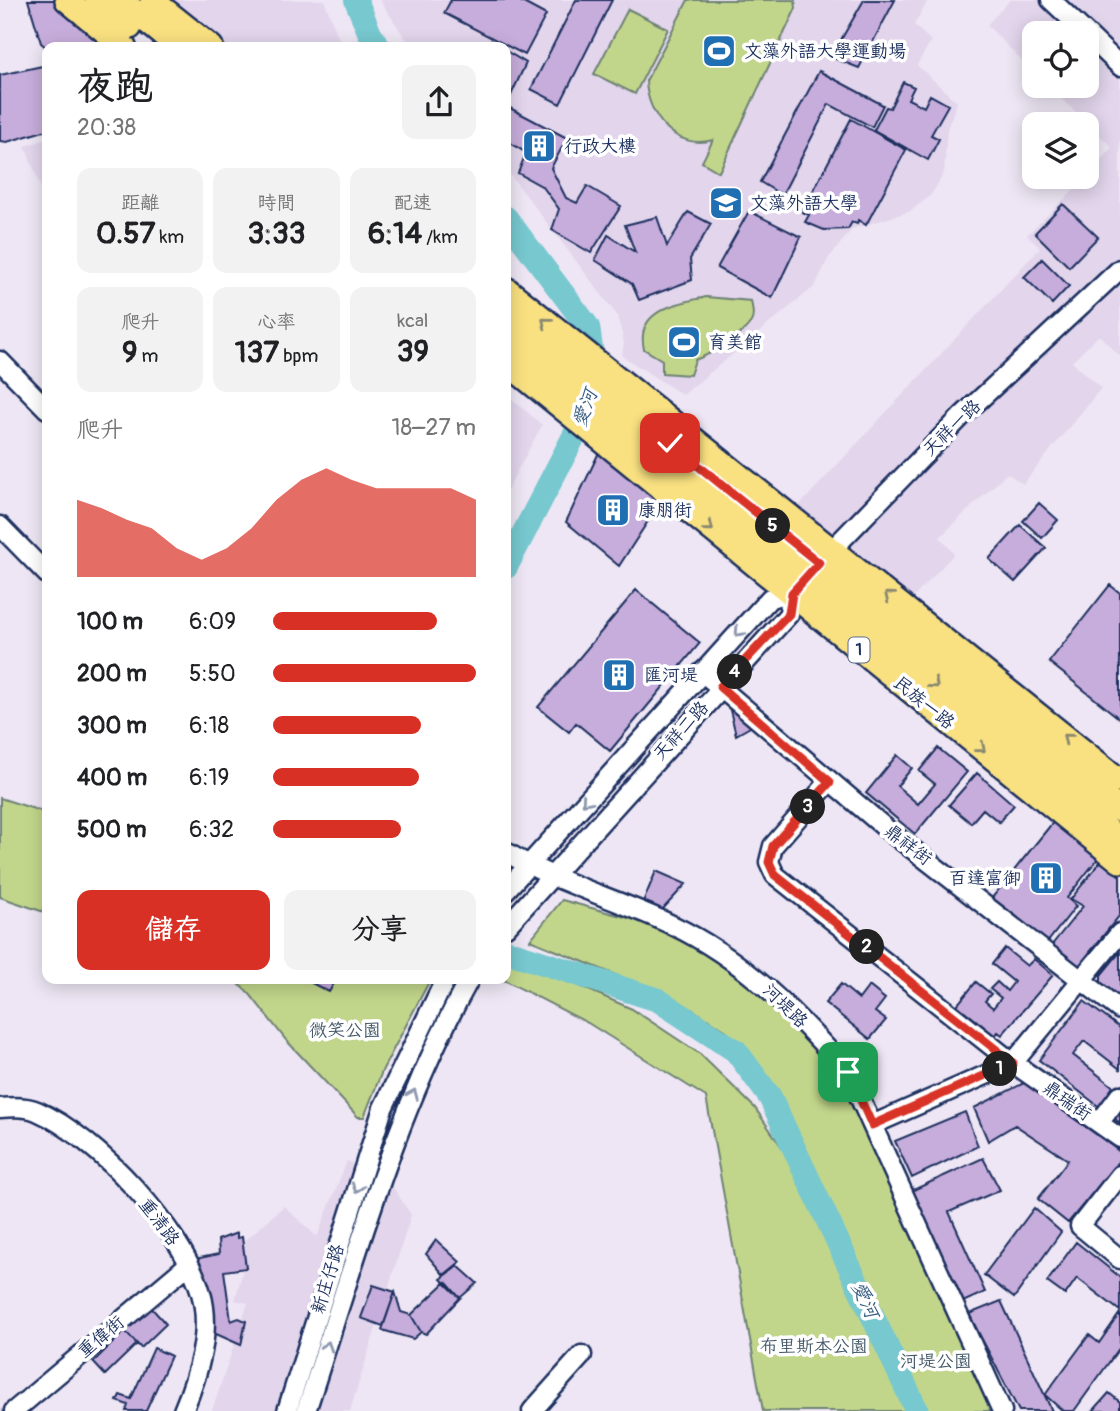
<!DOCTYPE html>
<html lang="zh-TW">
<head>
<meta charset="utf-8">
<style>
	:root { --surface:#fff; --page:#f2f2f2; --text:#202124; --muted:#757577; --accent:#d93025 }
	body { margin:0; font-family:Pangolin,"LXGW WenKai TC",sans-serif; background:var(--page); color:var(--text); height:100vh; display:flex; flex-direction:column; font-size:26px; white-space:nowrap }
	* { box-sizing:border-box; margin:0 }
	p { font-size:23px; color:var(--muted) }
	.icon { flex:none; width:38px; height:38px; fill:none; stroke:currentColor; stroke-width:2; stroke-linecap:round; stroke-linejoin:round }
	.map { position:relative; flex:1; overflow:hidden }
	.sheet { position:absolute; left:42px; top:42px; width:469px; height:942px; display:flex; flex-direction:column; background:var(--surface); border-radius:14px; box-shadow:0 4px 18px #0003 }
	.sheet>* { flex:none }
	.tools { position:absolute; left:1022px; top:21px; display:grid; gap:14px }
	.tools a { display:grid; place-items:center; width:77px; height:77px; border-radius:14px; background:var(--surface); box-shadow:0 4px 18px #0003; font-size:35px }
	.pin { position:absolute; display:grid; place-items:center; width:60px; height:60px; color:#fff; margin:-30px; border-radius:14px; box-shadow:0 4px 10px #0006 }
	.km { position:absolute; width:35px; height:35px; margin:-18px; border-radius:50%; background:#222; color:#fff; font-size:19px; line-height:35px; text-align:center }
	.round { display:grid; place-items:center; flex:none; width:74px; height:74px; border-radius:14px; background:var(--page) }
	.head { display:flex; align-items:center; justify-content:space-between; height:119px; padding:0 35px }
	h1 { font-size:38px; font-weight:800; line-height:52px }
	.metrics { display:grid; grid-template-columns:repeat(3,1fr); gap:10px; height:119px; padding:7px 35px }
	.metrics div { display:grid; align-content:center; border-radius:14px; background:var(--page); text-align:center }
	.metrics b { font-size:30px; font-weight:800 }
	.metrics small { font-size:19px; font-weight:400 }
	.metrics p { font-size:19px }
	.chart { height:196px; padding:14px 35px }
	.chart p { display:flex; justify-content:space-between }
	.chart svg { width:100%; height:126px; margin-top:7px; fill:var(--accent); opacity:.7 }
	.cta { display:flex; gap:14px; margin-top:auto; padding:14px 35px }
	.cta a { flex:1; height:80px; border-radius:14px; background:var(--accent); color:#fff; font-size:28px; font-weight:800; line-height:80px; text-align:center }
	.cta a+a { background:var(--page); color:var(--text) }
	ul { padding:0 35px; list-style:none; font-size:23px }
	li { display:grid; grid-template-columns:112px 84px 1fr; align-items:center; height:52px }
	li i { height:18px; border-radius:9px; background:var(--accent) }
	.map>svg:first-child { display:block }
	.built { fill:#e2d5ec }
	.green { fill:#c2d68b; stroke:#6e8274; stroke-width:2 }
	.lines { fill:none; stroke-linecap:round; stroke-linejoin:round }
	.river { stroke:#77c8cf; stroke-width:24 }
	.building { fill:#c7addb; stroke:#1b2f5e; stroke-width:2 }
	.minor-casing { stroke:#1b2f5e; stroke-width:23 }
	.major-casing { stroke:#1b2f5e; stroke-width:28 }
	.minor { stroke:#fff; stroke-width:18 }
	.major { stroke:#f9e181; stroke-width:23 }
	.oneway { stroke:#8a8870 }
	.oneway2 { stroke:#8d97ae }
	.route-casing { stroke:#fff; stroke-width:14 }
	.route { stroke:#d93025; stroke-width:9 }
	.labels { text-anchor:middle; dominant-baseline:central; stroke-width:7; stroke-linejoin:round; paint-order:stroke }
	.shield { fill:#fff; stroke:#5f6d8e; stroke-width:2 }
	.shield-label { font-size:16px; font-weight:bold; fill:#1b2f5e }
	.poi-label { font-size:18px; fill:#1b2f5e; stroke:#fff; text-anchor:start }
	.street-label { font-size:18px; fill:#1b2f5e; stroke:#fff }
	.park-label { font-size:18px; fill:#455969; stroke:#fff }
	.water-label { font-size:19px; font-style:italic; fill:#375d80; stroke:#fff }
</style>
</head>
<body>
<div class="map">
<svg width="1120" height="1411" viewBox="0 0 1120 1411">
	<rect width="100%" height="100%" fill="#eee6f4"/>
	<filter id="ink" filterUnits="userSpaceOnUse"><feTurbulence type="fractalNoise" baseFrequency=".0143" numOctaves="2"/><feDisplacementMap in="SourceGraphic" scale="14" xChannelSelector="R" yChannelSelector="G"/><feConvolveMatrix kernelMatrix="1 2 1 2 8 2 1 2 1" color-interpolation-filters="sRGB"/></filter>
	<g filter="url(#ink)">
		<path class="built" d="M168 0H324L342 47H225Z
			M380 0H928L914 25 931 41 917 65 957 102 947 129 944 173 931 195 911 211 852 229 828 259 815 286 683 395 622 356 624 342 617 315 506 169V47H411Z
			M1010 0H1120V356L1099 335 1072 362 1101 388 1023 484 1007 473 940 537 954 554 909 602 796 509 1040 248 1027 235 1087 177 1112 147 1048 86H1087V33H1034V73L987 25Z
			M47 139V203L25 146Z
			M506 394 542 425 506 492Z
			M347 1161 391 1184 411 1215 350 1411H212L248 1303 235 1300 246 1259 237 1248 284 1206 317 1237Z"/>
		<path class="green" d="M688 0H795L796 8 719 172 702 162 713 140C677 151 647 116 646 81Z
			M628 9 668 29 635 94 594 74Z
			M706 297 751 301C752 307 755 316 751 322 740 338 713 353 695 360L690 375 662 373V360L644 349C635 310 676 304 706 297Z
			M0 798 47 813V913L0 897Z
			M562 900 658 926 706 950 753 983 839 1071 995 1411H923L780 1094 758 1067 725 1030 677 1000 530 940Z
			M507 951 511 956 632 1009 700 1054 755 1108 798 1171 911 1411H763L706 1097 588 1023 500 978H506Z
			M231 978H431L383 1069 364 1117H358L286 1040 249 993Z"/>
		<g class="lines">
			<path class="river" d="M356 0 370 34 379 47
				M506 218 588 327 595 378 585 415 506 567
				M506 951 658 1000 736 1051 770 1097 917 1411"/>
		</g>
		<path class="building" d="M28 0H54L113 47 47 48 41 43Z
			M451 0H518L546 15 525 55 444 13Z
			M576 0H612L560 104 531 89Z
			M864 0H895L859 68 831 57Z
			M506 51 526 63 506 106 567 138 551 168 566 198 577 203 587 186 621 206 591 253 552 230 559 209 543 187 518 173 526 153 506 140Z
			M47 65V130L7 142 0 141V75Z
			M819 71 883 105 872 127 829 104 782 195 760 182Z
			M903 82 914 87 908 99 924 107 930 95 948 105 931 135 939 139 928 160 874 130 886 107 890 108Z
			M851 119 906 150 866 225 858 220 857 224 852 222 848 229 824 230 805 222 809 215 802 212Z
			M1063 204 1098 237 1069 267 1035 233Z
			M749 211 801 237 772 298 717 268Z
			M688 212 711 224 690 259 692 280 639 300 632 284 595 260 608 235 635 252 625 225 657 217 667 246Z
			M1042 259 1069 286 1052 304 1024 277Z
			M601 448 663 498 619 566 566 522Z
			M1039 503 1058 520 1042 538 1023 521Z
			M1020 525 1046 548 1015 582 989 559Z
			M1110 585 1120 593V719L1049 662Z
			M636 590 700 643 610 751 576 723 569 732 538 707Z
			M733 708 745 715 752 726 736 735 730 710Z
			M938 748 967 772 915 834 866 793 897 755 912 768 897 786 918 804 935 784 919 771Z
			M977 773 1014 805 999 822 983 809 971 823 949 805Z
			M1054 821 1099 857 1067 898 1076 906 1046 944 991 899Z
			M1101 861 1120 876V915L1078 967 1051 946 1083 906 1071 899Z
			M656 871 686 884 661 911 643 902Z
			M1005 948 1027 966 1034 959 1053 975 1002 1035 998 1032 995 1036 957 1005 976 982 991 994 985 1001 993 1008 1001 998 990 989 997 982 1007 991 1014 982 992 964Z
			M1120 952V1003L1101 988V975Z
			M302 978H337L329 992Z
			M841 984 859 999 869 986 885 999 875 1012 886 1020 870 1039 825 1003Z
			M1084 1001 1120 1028V1069L1084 1041 1073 1055 1120 1092V1123L1039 1060Z
			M1026 1082 1120 1152V1160L1068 1223 1038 1199 1068 1160 1015 1125 988 1141 974 1108Z
			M965 1112 978 1146 912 1178 895 1141Z
			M983 1158 1000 1190 949 1212 985 1292 963 1302 911 1191Z
			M1034 1208 1061 1232 1014 1298 984 1275Z
			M237 1233V1238L242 1237 246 1268 224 1271 231 1321 239 1318 246 1321 241 1345 207 1330 190 1260 219 1254 218 1240Z
			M436 1240 460 1262 444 1275 426 1254Z
			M1076 1242 1120 1277V1311L1077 1278 1065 1295 1047 1282Z
			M458 1266 477 1283 460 1298 441 1279Z
			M446 1282 460 1298 426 1334 421 1332 411 1315Z
			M373 1285 395 1292 383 1326 361 1318Z
			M395 1292 401 1312 411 1315 421 1332 413 1339 382 1330Z
			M1001 1301 1052 1411H1019L969 1314Z
			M147 1303 166 1324 141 1348 121 1327Z
			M1120 1313V1347L1074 1411H1063L1045 1395 1089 1335 1099 1343Z
			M125 1331 137 1344 105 1375 93 1362Z
			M154 1348 171 1356 146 1411H126L128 1405 117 1401 120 1395 131 1399Z
			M1109 1393 1120 1402V1411H1093Z"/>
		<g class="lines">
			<g class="minor-casing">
				<path id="minor" d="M1051 0 1086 33
					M1087 34 1120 66
					M0 361 47 409
					M0 526 47 574
					M824 558 962 416 1120 269
					M702 672 889 831 1120 1010
					M829 782 773 846 769 862 775 875 1013 1063 1120 1138
					M506 852C561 885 616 898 672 925 744 959 796 1013 848 1072L1002 1411
					M506 890 770 598 791 593
					M506 927 789 614 791 593
					M0 1108C11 1107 26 1106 37 1111 97 1137 183 1230 201 1293 212 1331 198 1375 183 1411
					M1099 1123 1120 1095
					M872 1125 1013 1063 1120 933
					M1120 1175 1080 1226 1120 1259
					M14 1411 189 1264
					M287 1411 383 1108 446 978
					M306 1411C355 1263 393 1116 470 978
					M532 1411 582 1355"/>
			</g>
			<g class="major-casing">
				<path id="major" d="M67 0 124 47
					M97 0 130 27
					M121 0 178 47
					M152 0 211 47
					M506 289 1120 781
					M506 314 786 536 1120 810
					M506 334 838 604 1120 840
					M506 362 1120 861"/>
			</g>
			<use href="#minor" class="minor"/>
			<use href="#major" class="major"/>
		</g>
		<defs><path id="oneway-chevron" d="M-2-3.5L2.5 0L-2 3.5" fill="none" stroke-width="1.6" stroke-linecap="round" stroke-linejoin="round" transform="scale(1.75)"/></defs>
		<g class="oneway">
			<use href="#oneway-chevron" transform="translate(546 322) rotate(-141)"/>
			<use href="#oneway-chevron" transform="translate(709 527) rotate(39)"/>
			<use href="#oneway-chevron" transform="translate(889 596) rotate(-141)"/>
			<use href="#oneway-chevron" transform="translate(934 684) rotate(40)"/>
			<use href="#oneway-chevron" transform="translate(1067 738) rotate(-141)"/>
			<use href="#oneway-chevron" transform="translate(981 748) rotate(39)"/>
		</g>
		<g class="oneway2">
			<use href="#oneway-chevron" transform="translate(739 632) rotate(133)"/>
			<use href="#oneway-chevron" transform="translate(586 801) rotate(131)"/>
			<use href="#oneway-chevron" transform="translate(413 1094) rotate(-67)"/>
			<use href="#oneway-chevron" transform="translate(357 1188) rotate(108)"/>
			<use href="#oneway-chevron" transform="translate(327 1346) rotate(-72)"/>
		</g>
	</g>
	<g class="lines" filter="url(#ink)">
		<g class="route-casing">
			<path id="route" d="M670 443 819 563 792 593 789 614 720 687 830 782 773 846 769 862 775 875 1013 1063 872 1125 848 1072"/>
		</g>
		<use href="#route" class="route"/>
	</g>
	<defs>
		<g id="stadium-square" transform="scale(1.75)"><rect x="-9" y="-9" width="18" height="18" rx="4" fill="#1f6fb2" stroke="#fff"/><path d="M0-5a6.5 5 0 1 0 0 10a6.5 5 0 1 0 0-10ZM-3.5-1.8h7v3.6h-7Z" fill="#fff"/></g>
		<g id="building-square" transform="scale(1.75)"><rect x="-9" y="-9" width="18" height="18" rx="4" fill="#1f6fb2" stroke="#fff"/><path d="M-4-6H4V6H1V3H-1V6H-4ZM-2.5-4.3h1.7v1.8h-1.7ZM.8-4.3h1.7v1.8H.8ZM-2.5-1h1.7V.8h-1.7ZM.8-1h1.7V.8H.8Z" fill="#fff"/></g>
		<g id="university-square" transform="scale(1.75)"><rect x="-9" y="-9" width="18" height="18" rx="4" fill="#1f6fb2" stroke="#fff"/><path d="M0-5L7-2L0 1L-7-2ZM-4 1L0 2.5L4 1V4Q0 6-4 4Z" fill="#fff"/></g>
	</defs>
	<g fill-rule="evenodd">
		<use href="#stadium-square" x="719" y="51"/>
		<use href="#building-square" x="539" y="146"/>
		<use href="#university-square" x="726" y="203"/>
		<use href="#stadium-square" x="684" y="342"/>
		<use href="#building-square" x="613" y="510"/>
		<use href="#building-square" x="619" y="675"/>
		<use href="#building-square" x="1046" y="878"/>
	</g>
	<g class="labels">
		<rect class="shield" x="848.5" y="637.5" width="21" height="25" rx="5"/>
		<g class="shield-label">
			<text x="859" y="650">1</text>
		</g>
		<g class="poi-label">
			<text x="744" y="51">文藻外語大學運動場</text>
			<text x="564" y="146">行政大樓</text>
			<text x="750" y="203">文藻外語大學</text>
			<text x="708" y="342">育美館</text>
			<text x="638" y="510">康朋街</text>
			<text x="644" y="675">匯河堤</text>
			<text x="1021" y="878" text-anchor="end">百達富御</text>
		</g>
		<g class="street-label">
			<text transform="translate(952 428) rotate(-44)">天祥一路</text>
			<text transform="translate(924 703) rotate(39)">民族一路</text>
			<text transform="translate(681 731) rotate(-48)">天祥二路</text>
			<text transform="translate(908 845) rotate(38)">鼎祥街</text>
			<text transform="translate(785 1006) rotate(44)">河堤路</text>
			<text transform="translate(1067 1101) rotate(35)">鼎瑞街</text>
			<text transform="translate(159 1222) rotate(53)">重清路</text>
			<text transform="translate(328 1279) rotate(-73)">新庄仔路</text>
			<text transform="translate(101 1337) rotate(-40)">重偉街</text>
		</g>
		<g class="park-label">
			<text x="345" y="1030">微笑公園</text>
			<text x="814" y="1346">布里斯本公園</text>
			<text x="936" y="1361">河堤公園</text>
		</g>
		<g class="water-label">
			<text transform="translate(585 408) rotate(-70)">愛河</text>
			<text transform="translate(865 1300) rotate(65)">愛河</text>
		</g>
	</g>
</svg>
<div class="tools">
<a><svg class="icon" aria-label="locate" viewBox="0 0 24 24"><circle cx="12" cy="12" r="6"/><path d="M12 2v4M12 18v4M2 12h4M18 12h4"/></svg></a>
<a><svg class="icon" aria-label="layers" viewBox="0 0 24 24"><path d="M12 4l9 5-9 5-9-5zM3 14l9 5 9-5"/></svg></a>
</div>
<div class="pin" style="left:848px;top:1072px;background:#1e9e55"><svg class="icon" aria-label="arrive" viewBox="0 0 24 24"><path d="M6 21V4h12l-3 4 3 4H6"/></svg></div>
<div class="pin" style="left:670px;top:443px;background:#d93025"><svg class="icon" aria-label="check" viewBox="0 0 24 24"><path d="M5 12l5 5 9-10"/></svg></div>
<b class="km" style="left:1000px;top:1069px">1</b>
<b class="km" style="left:867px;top:947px">2</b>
<b class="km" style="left:808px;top:807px">3</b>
<b class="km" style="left:735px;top:672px">4</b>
<b class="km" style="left:773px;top:526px">5</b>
<section class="sheet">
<div class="head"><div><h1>夜跑</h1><p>20:38</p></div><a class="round"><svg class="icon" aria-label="share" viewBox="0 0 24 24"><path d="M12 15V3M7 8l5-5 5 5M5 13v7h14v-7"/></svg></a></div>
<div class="metrics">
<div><p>距離</p><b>0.57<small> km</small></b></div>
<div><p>時間</p><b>3:33</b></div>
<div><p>配速</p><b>6:14<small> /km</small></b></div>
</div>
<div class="metrics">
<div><p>爬升</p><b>9<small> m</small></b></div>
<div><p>心率</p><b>137<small> bpm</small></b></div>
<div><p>kcal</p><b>39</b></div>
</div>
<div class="chart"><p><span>爬升</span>18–27 m</p>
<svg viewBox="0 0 160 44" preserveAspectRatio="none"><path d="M0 44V17L10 20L20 24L30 27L40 34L50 38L60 34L70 27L80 17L90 10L100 6L110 10L120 13L130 13L140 13L150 13L160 17V44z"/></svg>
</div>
<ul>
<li><b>100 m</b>6:09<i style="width:81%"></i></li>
<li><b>200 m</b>5:50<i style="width:100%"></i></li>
<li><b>300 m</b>6:18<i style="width:73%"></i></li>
<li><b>400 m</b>6:19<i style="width:72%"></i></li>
<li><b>500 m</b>6:32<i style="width:63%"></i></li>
</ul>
<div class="cta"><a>儲存</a><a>分享</a></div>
</section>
</div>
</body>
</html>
